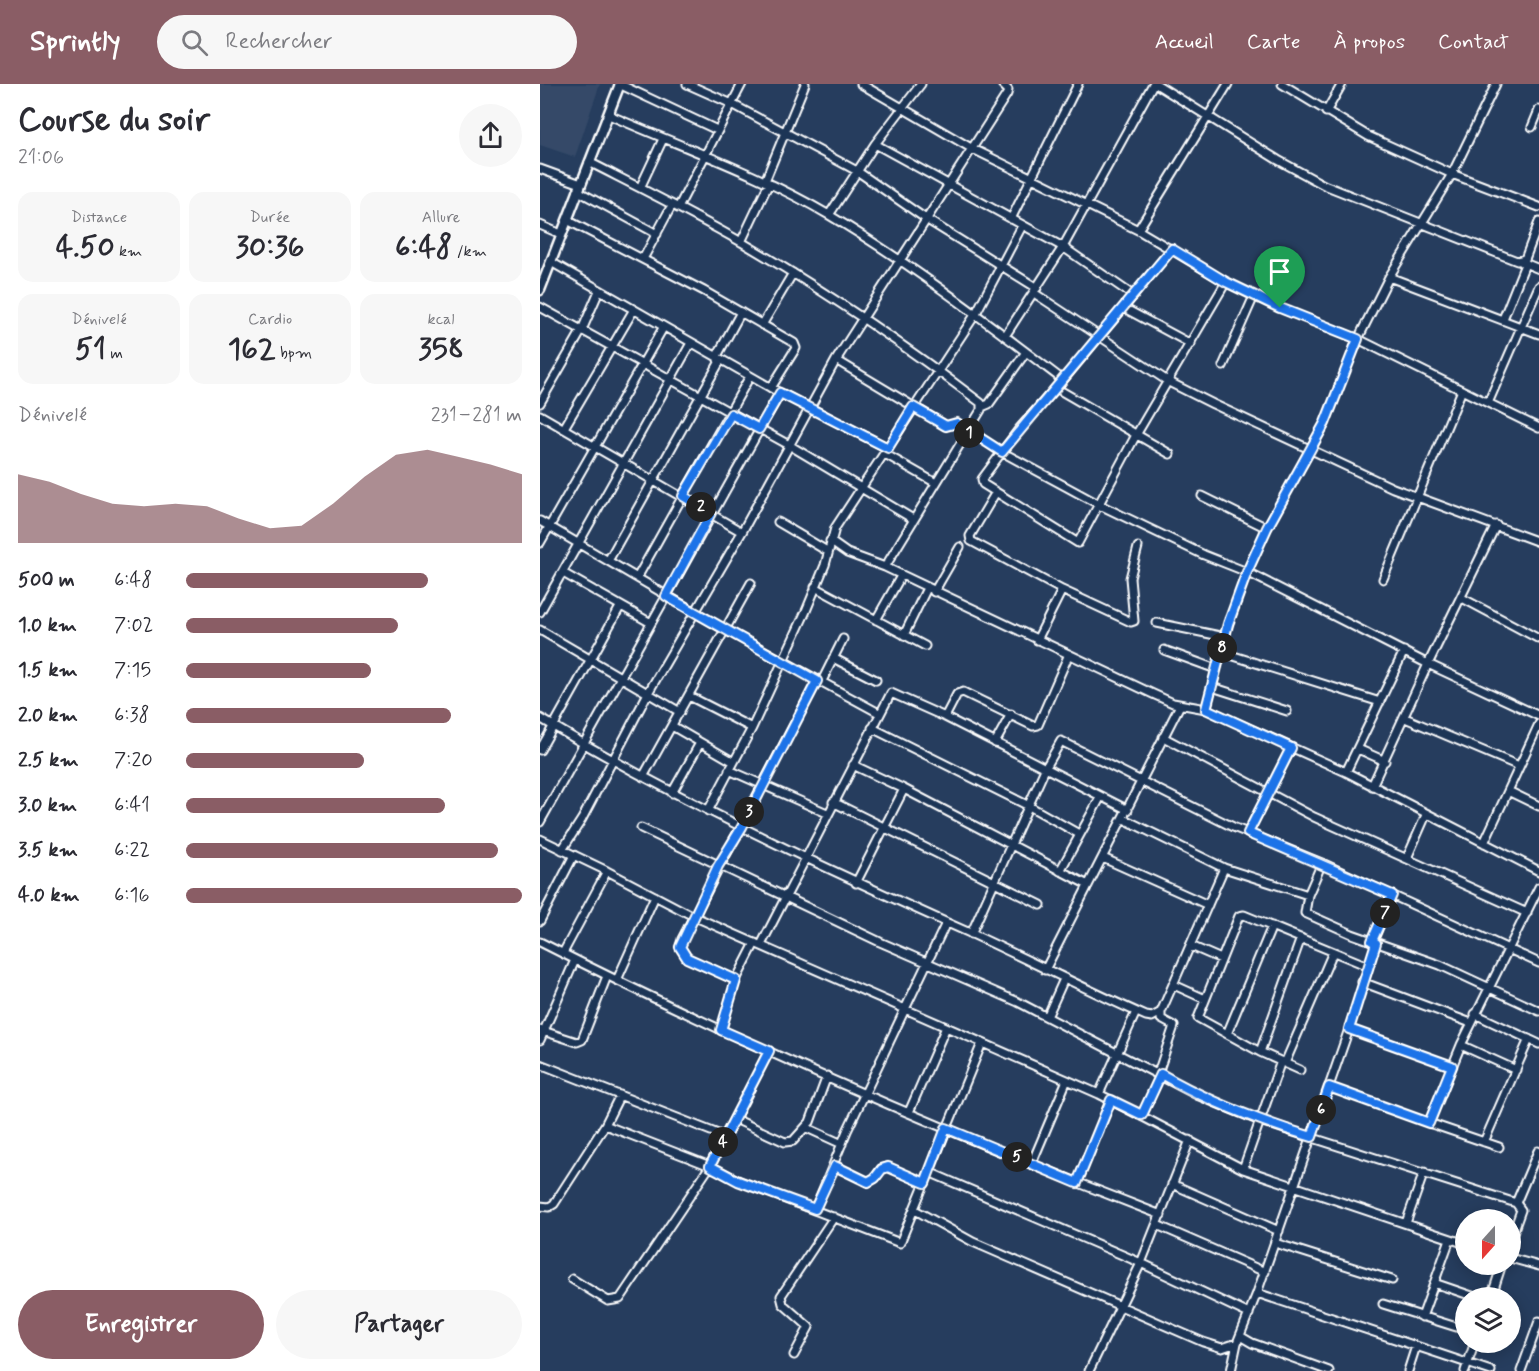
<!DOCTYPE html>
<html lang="fr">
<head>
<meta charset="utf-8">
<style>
	:root { --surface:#fff; --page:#f7f7f7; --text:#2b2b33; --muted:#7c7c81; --accent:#8a5d65 }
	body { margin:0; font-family:Mynerve,sans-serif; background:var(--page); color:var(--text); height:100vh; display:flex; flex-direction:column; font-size:22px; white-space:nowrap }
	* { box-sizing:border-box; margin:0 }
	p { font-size:20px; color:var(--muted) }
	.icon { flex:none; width:33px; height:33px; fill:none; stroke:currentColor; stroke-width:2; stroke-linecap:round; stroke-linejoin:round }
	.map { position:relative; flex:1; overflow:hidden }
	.side { display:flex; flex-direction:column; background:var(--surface); width:540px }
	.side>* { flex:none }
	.needle { width:39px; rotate:201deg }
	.fabs { position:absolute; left:915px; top:1125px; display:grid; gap:12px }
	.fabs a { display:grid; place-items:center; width:66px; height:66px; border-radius:50%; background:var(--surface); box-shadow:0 3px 15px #0003; font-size:30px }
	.pin { position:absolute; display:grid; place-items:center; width:51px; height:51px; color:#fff; margin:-62px -26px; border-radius:50% 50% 50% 0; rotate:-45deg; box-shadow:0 0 6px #0007 }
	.pin .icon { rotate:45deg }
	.km { position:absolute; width:30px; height:30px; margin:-15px; border-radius:50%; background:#222; color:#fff; font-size:16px; line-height:30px; text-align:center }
	.round { display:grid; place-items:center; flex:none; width:63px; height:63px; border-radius:32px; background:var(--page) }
	.head { display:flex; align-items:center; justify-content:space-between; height:102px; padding:0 18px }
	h1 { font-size:33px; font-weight:700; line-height:45px }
	.stats { display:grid; grid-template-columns:repeat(3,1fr); gap:9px; height:102px; padding:6px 18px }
	.stats div { display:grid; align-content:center; border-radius:15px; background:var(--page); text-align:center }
	.stats b { font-size:30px; font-weight:700 }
	.stats small { font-size:16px; font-weight:400 }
	.stats p { font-size:16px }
	.chart { height:168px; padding:12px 18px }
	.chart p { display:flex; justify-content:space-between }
	.chart svg { width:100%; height:108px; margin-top:6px; fill:var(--accent); opacity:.7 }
	.button { display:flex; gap:12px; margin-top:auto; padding:12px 18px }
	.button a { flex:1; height:69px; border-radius:36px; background:var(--accent); color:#fff; font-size:24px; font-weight:700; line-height:69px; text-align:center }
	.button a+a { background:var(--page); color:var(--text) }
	ul { padding:0 18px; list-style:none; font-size:20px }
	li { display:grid; grid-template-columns:96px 72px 1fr; align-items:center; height:45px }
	li i { height:15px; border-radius:8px; background:var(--accent) }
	header { display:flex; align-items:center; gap:36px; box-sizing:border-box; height:84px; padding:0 30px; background:var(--accent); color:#fff }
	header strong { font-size:28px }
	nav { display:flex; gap:33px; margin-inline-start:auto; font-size:21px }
	.search { width:420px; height:54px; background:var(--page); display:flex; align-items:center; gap:15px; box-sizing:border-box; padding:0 21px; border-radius:33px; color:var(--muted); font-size:22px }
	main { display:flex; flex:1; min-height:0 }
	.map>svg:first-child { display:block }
	.built { fill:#344a68 }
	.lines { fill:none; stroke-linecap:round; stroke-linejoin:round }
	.minor-casing { stroke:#fff; stroke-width:11 }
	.tertiary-casing { stroke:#fff; stroke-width:13 }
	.minor { stroke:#1d3557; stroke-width:7 }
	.tertiary { stroke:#1d3557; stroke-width:8 }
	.route-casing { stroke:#fff; stroke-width:12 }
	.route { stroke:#1a73e8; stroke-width:8 }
</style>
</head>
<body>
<header>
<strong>Sprintly</strong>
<div class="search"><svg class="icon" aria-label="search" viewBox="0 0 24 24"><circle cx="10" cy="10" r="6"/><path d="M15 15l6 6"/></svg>Rechercher</div>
<nav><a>Accueil</a><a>Carte</a><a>À propos</a><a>Contact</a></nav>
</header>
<main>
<section class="side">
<div class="head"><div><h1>Course du soir</h1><p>21:06</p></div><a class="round"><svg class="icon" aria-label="share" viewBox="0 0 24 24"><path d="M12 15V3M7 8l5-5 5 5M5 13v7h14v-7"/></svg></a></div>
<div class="stats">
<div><p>Distance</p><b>4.50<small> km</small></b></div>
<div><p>Durée</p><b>30:36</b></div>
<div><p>Allure</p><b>6:48<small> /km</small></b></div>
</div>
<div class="stats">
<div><p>Dénivelé</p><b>51<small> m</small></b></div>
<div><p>Cardio</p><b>162<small> bpm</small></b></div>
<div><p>kcal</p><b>358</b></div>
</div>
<div class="chart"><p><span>Dénivelé</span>231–281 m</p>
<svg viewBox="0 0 160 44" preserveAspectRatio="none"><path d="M0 44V16L10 19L20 24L30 28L40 29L50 28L60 29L70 34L80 38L90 37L100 28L110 17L120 8L130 6L140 9L150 12L160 16V44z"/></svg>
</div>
<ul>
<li><b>500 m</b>6:48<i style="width:72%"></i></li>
<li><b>1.0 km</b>7:02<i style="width:63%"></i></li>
<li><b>1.5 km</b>7:15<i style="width:55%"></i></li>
<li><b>2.0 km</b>6:38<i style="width:79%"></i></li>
<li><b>2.5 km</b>7:20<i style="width:53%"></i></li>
<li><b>3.0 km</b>6:41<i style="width:77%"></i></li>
<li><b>3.5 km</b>6:22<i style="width:93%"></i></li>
<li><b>4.0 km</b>6:16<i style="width:100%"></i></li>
</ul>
<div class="button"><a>Enregistrer</a><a>Partager</a></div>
</section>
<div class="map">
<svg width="999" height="1287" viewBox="0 0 999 1287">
	<rect width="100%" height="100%" fill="#263d5e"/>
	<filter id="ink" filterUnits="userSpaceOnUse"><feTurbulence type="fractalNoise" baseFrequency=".0167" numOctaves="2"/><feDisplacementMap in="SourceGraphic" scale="12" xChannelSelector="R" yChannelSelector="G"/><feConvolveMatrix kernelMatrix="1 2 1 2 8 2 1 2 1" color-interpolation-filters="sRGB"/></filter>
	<g filter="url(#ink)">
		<path class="built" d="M0 0H60L35 73 0 61Z"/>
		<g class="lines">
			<g class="minor-casing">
				<path id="minor" d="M79 0 177 46
					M147 0 192 20 317 87 386 135 497 204
					M321 0 431 64 598 146 686 198 740 224 818 255 999 344
					M616 0 738 76 784 101 977 177 985 175 999 138
					M742 0 828 52 912 90 999 123
					M786 28 802 0
					M69 31C142 63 220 90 289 131 370 179 448 239 523 296
					M992 43 999 26
					M335 60 523 163 594 212
					M49 78C100 104 153 130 203 159 285 207 365 261 441 319V326L345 483
					M0 85 41 100
					M225 97 265 0
					M100 104 123 55
					M38 107 117 150
					M138 124 202 0
					M289 131 335 60 381 0
					M471 135 538 0
					M27 136 164 207 254 259 256 264 231 304
					M0 141 21 150
					M598 146 688 0
					M201 158 229 99
					M632 165 523 296 479 345 442 395 443 400 538 459 596 351 686 198
					M103 175 132 121
					M11 178 240 309 348 364
					M982 178 999 185
					M849 193 999 250
					M494 209 629 298 673 320 853 404 999 458
					M0 223 249 361 373 435
					M584 224 651 260
					M963 235 985 180
					M222 241 253 189
					M465 252 523 163 613 0
					M296 276 406 342 417 339 462 368 560 421 664 471 707 488 888 580 999 632
					M683 282 714 212
					M516 304 630 370
					M0 319 42 246 59 207
					M948 319 999 202
					M442 323 449 320 486 268
					M0 331 202 448
					M24 344 93 227
					M345 370 396 399
					M456 408 430 452 431 457 522 506 591 538 594 537 590 494 598 463
					M662 412 727 444
					M0 437 184 545 339 629
					M238 438 287 467
					M290 457 307 469 345 483 613 610 633 619 666 625 806 688 999 787
					M0 459 123 244
					M68 477 179 279 177 272 201 228
					M23 489 111 539
					M97 494 210 292
					M843 495 922 306
					M275 503 385 562
					M394 508 420 463
					M922 514 999 555
					M0 528 151 259
					M336 536 361 492
					M617 539 685 553
					M0 546 140 628
					M364 551 387 504
					M497 556 522 506
					M624 566 676 585
					M681 568 840 618
					M293 574 336 596
					M281 599 303 555
					M672 603 747 627
					M149 612 212 644
					M666 625 688 541 707 488 727 444 785 339 818 255 849 193 912 90 956 0
					M405 633 417 610 423 608 493 642 498 641 529 570
					M0 634C138 717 283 783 430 849 489 876 547 906 606 932L612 933 621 928 684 784
					M865 634 979 682
					M132 642 194 678
					M332 644 489 722 539 750
					M623 653 774 733 987 829
					M455 659 471 630
					M818 665 845 677
					M0 666 80 523
					M313 681 364 705 548 801
					M189 686 287 729
					M806 688 864 567
					M103 693 211 499
					M832 702 888 580 956 441
					M968 707 999 722
					M132 709 160 659
					M293 718 501 821
					M168 727 212 644 266 527 285 481 295 444 435 231 482 142
					M584 735 684 784 768 811
					M0 738 240 309
					M101 744 340 858 478 918 659 1012 720 1037 976 1119 981 1126 970 1157
					M708 749 751 664
					M0 755 67 787 153 832 559 1010 703 1085 926 1160
					M944 759 999 640
					M22 766 42 735 108 609 202 448 296 276 467 10 468 6 462 0
					M563 774 668 821
					M867 774 886 731
					M782 779 768 811 765 829 812 850 900 881 999 927
					M520 787 560 714
					M316 799 364 705
					M0 837 34 771
					M431 850 505 685 521 657 693 743 782 779 999 879
					M833 857 852 811
					M0 858C201 960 410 1050 621 1131
					M836 859 809 945 717 1209 951 1287
					M221 861 351 609 405 633 588 726
					M651 862 681 875
					M23 869 67 787
					M505 886 640 621
					M77 896 115 812
					M196 896 147 874 140 863 142 855 277 597
					M822 898 931 939
					M634 901 665 915
					M935 930 999 960
					M507 933 524 895
					M809 945 912 982
					M0 946 37 958 42 956 67 892
					M181 946 196 896 215 859
					M687 950 732 842
					M0 956 35 876
					M921 961 976 986
					M720 968 761 854
					M745 979 793 868
					M0 980 186 1053
					M760 986 720 968 658 934 699 832 704 831 828 882
					M618 989 634 942 621 935V928
					M789 1003 889 1039 921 961 999 803
					M559 1010 596 928
					M369 1028 406 943
					M602 1031 621 990
					M195 1035 245 1058 253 1057 270 1038 287 992
					M889 1039 959 1063
					M65 1041 170 1082 199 1097 360 1159 442 959
					M267 1044 302 1060
					M944 1058 989 955
					M492 1079 527 996
					M295 1082 328 1098 335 1094 341 1085 348 1083 385 1099
					M703 1085 741 977
					M389 1088 601 1179 709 1230
					M537 1099 571 1016
					M632 1100 739 1147
					M976 1119 998 1067
					M0 1122 9 1123 14 1120 65 1041 80 1011
					M275 1125 307 1047 406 839
					M375 1126 433 1158 663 1258 682 1264 697 1259
					M866 1139 884 1088
					M617 1141 725 1188
					M735 1159 852 1196
					M970 1174 999 1182
					M32 1195 68 1217 80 1215 170 1082 229 967
					M894 1199 938 1214
					M951 1214 962 1180
					M843 1220 926 1246
					M882 1233 910 1155
					M700 1252 712 1259 789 1287
					M254 1271 269 1243 243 1220 241 1212 294 1133
					M549 1287 601 1179 650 1056
					M691 1287 697 1259 717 1209
					M868 1287 876 1262
					M925 1287 935 1258
					M981 1287 999 1237"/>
			</g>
			<g class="tertiary-casing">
				<path id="tertiary" d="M0 206 80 0"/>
			</g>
			<use href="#minor" class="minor"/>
			<use href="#tertiary" class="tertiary"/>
		</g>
	</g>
	<g class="lines" filter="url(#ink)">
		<g class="route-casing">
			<path id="route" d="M632 165 686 198 740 224 818 255 785 339 727 444 707 488 688 540 666 625 751 664 708 749 852 811 832 857 836 859 809 945 912 982 889 1039 789 1003 772 1053C719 1037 669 1018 621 990L602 1031 571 1016 537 1099 406 1044 385 1099 348 1083 342 1085 335 1094 328 1098 295 1082 275 1125 198 1097 170 1082 229 967 181 946 196 896 147 874 140 863 178 782 202 743 277 597 126 512 171 429 143 412 191 330 219 345 240 309 348 364 373 323 406 342 417 339 462 368Z"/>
		</g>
		<use href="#route" class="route"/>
	</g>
</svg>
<div class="fabs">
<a><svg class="needle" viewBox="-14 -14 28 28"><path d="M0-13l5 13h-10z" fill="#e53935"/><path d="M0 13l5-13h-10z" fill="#7c7c81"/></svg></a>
<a><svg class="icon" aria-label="layers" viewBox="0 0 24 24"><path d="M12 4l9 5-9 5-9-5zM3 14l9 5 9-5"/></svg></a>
</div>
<div class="pin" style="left:740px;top:224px;background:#1e9e55"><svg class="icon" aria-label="arrive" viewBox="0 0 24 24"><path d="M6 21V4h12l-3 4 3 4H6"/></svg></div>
<b class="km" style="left:429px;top:349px">1</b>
<b class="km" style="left:161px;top:423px">2</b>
<b class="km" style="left:209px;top:728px">3</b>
<b class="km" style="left:183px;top:1058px">4</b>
<b class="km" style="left:477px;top:1073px">5</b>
<b class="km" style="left:781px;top:1026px">6</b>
<b class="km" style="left:845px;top:829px">7</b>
<b class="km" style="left:682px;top:564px">8</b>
</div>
</main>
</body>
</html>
